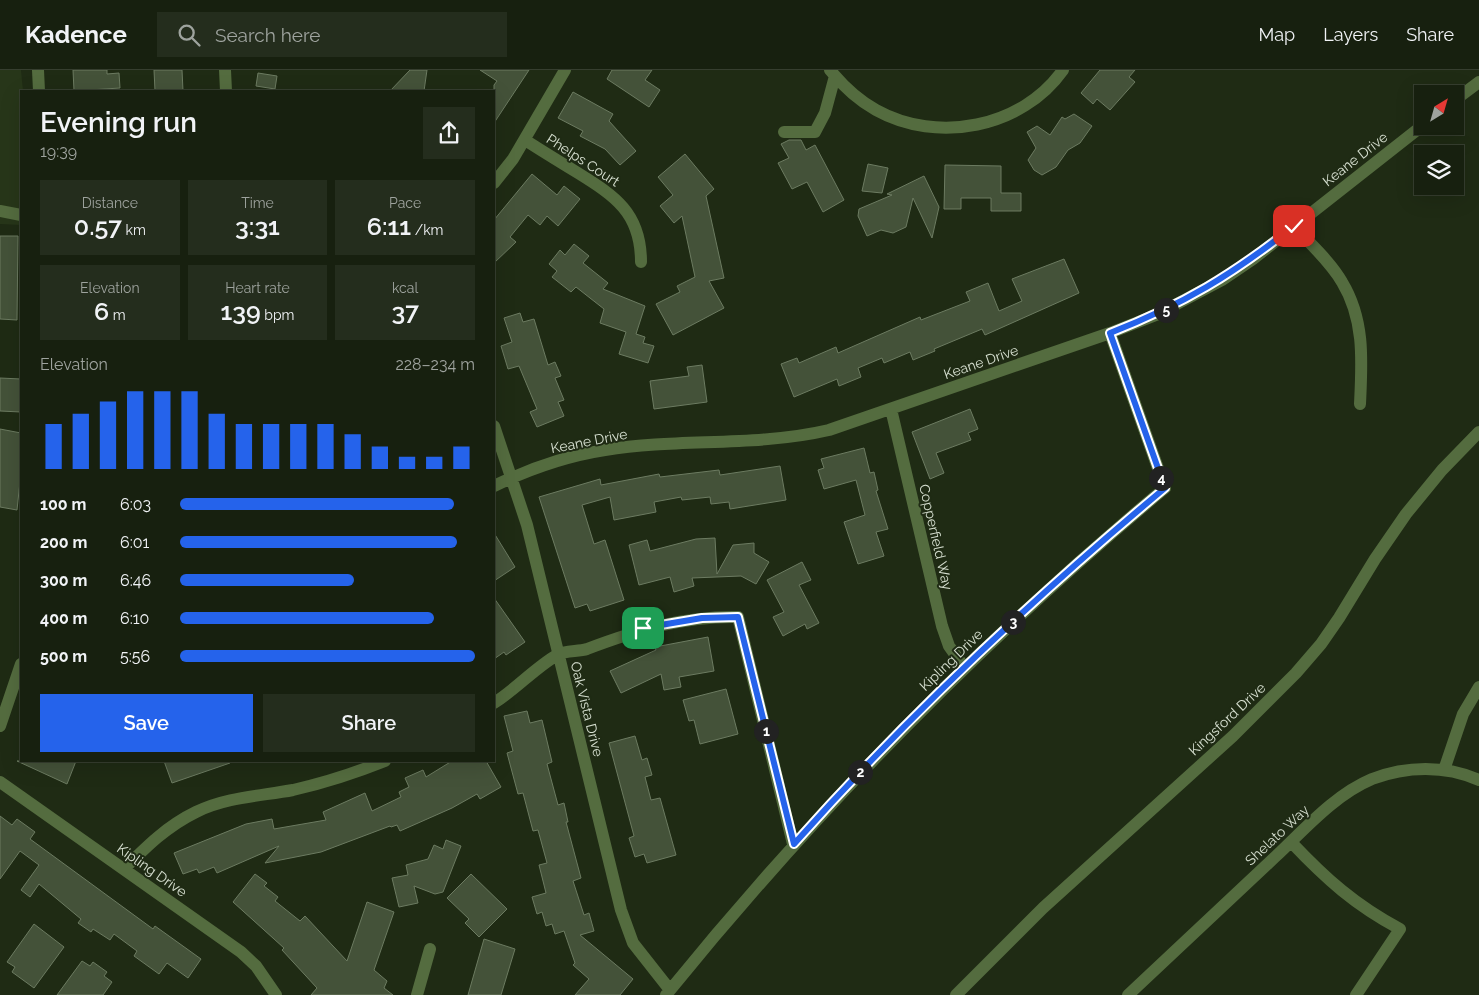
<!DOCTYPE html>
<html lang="en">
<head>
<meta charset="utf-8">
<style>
	:root { --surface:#17200f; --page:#242d1d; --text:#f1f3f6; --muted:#9ea39e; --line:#363e2f; --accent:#2563eb }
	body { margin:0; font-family:Raleway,sans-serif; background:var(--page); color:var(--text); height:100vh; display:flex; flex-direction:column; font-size:19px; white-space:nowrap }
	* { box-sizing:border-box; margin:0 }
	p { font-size:16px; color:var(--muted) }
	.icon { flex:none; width:28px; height:28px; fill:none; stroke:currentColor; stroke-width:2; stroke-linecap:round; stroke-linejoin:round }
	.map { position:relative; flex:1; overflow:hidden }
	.details { position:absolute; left:20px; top:20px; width:475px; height:672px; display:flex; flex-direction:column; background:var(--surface); border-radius:0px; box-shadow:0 5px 20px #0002,0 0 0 1px var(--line) }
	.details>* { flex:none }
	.needle { width:32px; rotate:37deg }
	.controls { position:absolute; left:1414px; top:15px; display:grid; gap:10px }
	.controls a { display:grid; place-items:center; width:50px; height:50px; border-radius:0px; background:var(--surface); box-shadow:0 5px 20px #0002,0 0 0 1px var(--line); font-size:25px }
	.pin { position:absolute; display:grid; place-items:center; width:42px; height:42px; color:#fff; margin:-21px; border-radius:10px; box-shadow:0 2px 8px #0006 }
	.km { position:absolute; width:25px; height:25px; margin:-12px; border-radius:50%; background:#222; color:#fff; font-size:14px; line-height:25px; text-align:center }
	.round { display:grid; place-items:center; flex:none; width:52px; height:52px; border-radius:0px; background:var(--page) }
	.overview { display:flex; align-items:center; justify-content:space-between; height:85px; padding:0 20px }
	h1 { font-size:28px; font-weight:600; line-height:38px }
	.figures { display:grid; grid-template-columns:repeat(3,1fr); gap:8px; height:85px; padding:5px 20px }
	.figures div { display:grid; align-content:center; border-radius:0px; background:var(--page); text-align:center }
	.figures b { font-size:25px; font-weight:600 }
	.figures small { font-size:14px; font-weight:400 }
	.figures p { font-size:14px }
	.chart { height:140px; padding:10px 20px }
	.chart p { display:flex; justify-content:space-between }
	.chart svg { width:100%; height:90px; margin-top:5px; stroke:var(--accent); stroke-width:6 }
	.cta { display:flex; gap:10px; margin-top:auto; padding:10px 20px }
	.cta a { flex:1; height:58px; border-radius:0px; background:var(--accent); color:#fff; font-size:20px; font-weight:600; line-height:58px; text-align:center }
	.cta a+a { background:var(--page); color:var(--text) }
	ul { padding:0 20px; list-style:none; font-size:16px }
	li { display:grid; grid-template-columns:80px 60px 1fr; align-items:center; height:38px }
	li i { height:12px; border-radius:6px; background:var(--accent) }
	header { display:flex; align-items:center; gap:30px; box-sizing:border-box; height:70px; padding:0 25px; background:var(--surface); border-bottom:1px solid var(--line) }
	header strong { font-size:24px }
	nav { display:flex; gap:28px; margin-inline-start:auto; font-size:18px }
	.search { width:350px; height:45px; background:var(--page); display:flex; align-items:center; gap:12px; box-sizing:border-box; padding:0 18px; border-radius:0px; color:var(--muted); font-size:19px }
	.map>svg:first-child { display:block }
	.built { fill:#273619 }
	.building { fill:#445239; stroke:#6c7b61 }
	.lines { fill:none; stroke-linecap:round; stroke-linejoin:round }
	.minor { stroke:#546c3f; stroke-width:12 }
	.route-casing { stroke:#fff; stroke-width:10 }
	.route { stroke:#2563eb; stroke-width:6 }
	.labels { text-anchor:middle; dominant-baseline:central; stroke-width:4; stroke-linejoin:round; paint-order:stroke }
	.street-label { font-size:14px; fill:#d8e1d2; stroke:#1f2b14 }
</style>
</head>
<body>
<header>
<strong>Kadence</strong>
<div class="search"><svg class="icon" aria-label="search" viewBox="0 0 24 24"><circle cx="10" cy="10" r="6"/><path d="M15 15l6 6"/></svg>Search here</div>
<nav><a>Map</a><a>Layers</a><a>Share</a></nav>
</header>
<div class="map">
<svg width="1479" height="925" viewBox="0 0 1479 925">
	<rect width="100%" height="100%" fill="#1f2b14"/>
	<path class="built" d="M0 0H21L23 21H21V155L0 154Z"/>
	<path class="building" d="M73 0H107V4L119 3 120 18 74 21Z
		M154 0H182L183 21H155Z
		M410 0H427L424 21H390Z
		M480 0H529L494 53V15L497 11Z
		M612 0H652L645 10 660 20 649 37 607 9Z
		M1100 0H1135L1129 7 1135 12 1110 40 1097 29 1093 34 1081 23Z
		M258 3 277 6 275 19 256 16Z
		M573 22 613 44 609 51 636 81 620 95 605 79 580 66 583 61 558 48Z
		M1074 44 1092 56 1080 73 1068 80 1056 97 1042 105 1034 100 1028 90 1036 78 1027 62 1037 56 1050 65 1062 47 1065 49Z
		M789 70H801L806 80 815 75 844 130 823 142 807 112 792 119 778 93 789 88 781 74Z
		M685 84 714 119 706 126 724 208 709 211 724 238 673 265 656 234 680 222 677 216 695 207 682 146 674 153 660 136 673 125 658 107Z
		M868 94 888 98 882 123 862 121Z
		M945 95 1001 96V123H1021V141H991V128H961V139H944Z
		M532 104 557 125 564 116 580 129 558 156 547 146 540 155 528 145 510 167 516 172 494 193V150Z
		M924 106 939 137 932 168 913 128 906 157 893 163 881 160 867 166 858 146 859 139 892 125 887 124Z
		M0 166H18L17 250 0 249Z
		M574 174 589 186 583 193 608 213 603 219 645 236 636 264 645 267 643 273 654 276 648 293 619 284 626 262 600 253 604 239 576 217 571 222 552 207 557 201 549 194 560 180 565 185Z
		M1064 189 1079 223 985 265 982 259 934 279 935 281 913 290 910 282 884 293 882 288 858 298 861 307 839 316 837 309 794 327 781 294 797 288 799 293 836 277 838 283 920 247 921 250 970 231 966 222 988 213 999 241 1022 231 1012 209Z
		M520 243 523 252 534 249 548 295 555 292 561 306 555 308 564 330 558 332 564 346 537 357 530 342 537 339 519 296 508 299 501 276 512 272 504 248Z
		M702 295 707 332 654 339 650 311 689 306 687 297Z
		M0 308 21 309V342L0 341Z
		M970 339 978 359 968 363 971 370 936 383 944 403 930 409 912 362Z
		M0 359 21 363V402L17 440 0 437Z
		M864 378 870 403 874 402 878 420 876 421 888 459 876 462 884 486 858 494 844 452 865 445 856 410 824 419 818 400 824 398 821 389Z
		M780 396 786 430 730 439 729 432 711 434 710 427 682 430 681 427 654 432 656 442 614 450 610 427 582 435 594 474 605 470 624 530 590 541 587 534 575 538 539 427 600 409 601 415 659 404 660 407 719 400 720 405Z
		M494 463 515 497 494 511Z
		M715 468 717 504 733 475 754 473V483L769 492 756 514 741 506 692 508 694 516 674 522 670 507 639 515 629 475 647 470 650 481 696 469Z
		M802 492 811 510 799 515 819 553 807 559 805 554 783 566 773 547 784 542 767 510Z
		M494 528 525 572 506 585 504 582 494 589Z
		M708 567 714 601 679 607 681 617 664 620 661 604 621 623 610 601 656 580 655 577Z
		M726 619 738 664 700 674 694 650 689 651 683 630Z
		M527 641 530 653 542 650 552 692 547 694 558 735 564 733 568 752H566L581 808 573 811 584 845 589 843 594 861 580 865 633 909 620 925H575L589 909 573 895 575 893 564 861 555 864 552 854 546 856 542 842 537 844 532 827 546 823 539 795 547 793 538 760 533 761 523 723 518 724 507 683 513 681 504 646Z
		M635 666 642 690 647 688 652 705 645 707 651 730 660 728 676 785 647 793 644 784 635 787 629 768 634 766 609 673Z
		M17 691H76L67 714Z
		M164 691H230V693L172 713Z
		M452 691H486L501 717 480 729 477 724 452 738 400 761 397 755 391 757 390 756 321 782 265 793 279 776 217 803 214 797 199 803 197 799 183 804 174 783 246 754 272 749 274 759 326 750 323 742 365 723 372 741 401 727 399 722 409 717 405 708 423 700 426 707Z
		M0 746 12 755 17 749 35 762 30 769 153 859 155 856 201 889 188 908 167 893 159 904 134 886 137 881 114 864 110 870 93 859 91 862 78 853 81 849 39 814 30 827 21 820 39 795 20 781 0 809Z
		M446 770 461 776 443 822 435 824 414 816 418 833 399 837 392 808 408 805 406 795 428 789 434 775 443 779Z
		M255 804 267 813 264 816 278 827 275 831 300 851 305 846 347 891 367 832 394 842 374 900 387 911 384 918 393 925H311L317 918 282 880 284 878 233 832Z
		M471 804 507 839 479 867 465 853 469 849 447 828Z
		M34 854 64 877 34 918 12 902 15 897 7 892Z
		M484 869 515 879 501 925H468Z
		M82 891 90 896 93 892 107 902 104 906 112 912 103 925H57Z"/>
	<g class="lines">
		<path class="minor" d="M38 0 39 21
			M225 0 226 21
			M830 0C843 16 858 30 876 40 937 74 1022 58 1063 0
			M1455 30 1479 12
			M784 62H815L825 43 835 6
			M525 70C542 81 560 92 578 103 615 126 641 143 641 192
			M494 113 513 89 565 0
			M0 141 21 145
			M1294 156C1310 174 1330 191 1342 212 1365 250 1362 291 1360 334
			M891 339 942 556 949 576 964 597
			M494 356 527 455 621 840 633 873 670 920
			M494 416C529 399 566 386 605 380 679 368 756 377 829 360L1110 263 1156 245 1222 210 1253 189 1422 56
			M494 633C516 619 535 598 557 585 566 580 578 582 587 579 637 560 684 546 738 547L793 774
			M0 656 21 594
			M1444 700 1463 644 1479 617
			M0 712 241 882 256 896 276 925
			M1291 772C1326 809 1355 835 1400 859L1356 925
			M124 799C146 777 167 756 196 742 226 727 261 726 293 720 324 713 355 703 385 691
			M417 925 430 879
			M666 925C816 740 982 571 1165 418L1110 263
			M956 925 1043 838 1233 666 1296 603 1321 574 1339 548 1375 489 1406 444 1442 400 1479 362
			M1128 925C1177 879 1226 833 1275 787 1304 760 1334 725 1372 709 1406 696 1445 695 1479 710"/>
	</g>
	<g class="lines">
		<g class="route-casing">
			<path id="route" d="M643 558 702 548 738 547 794 774C908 646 1033 528 1165 418L1110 263C1184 234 1232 205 1294 156"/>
		</g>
		<use href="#route" class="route"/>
	</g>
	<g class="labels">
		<g class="street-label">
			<text transform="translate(1355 89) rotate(-38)">Keane Drive</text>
			<text transform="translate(583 90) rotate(33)">Phelps Court</text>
			<text transform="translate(981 292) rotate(-19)">Keane Drive</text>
			<text transform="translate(589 371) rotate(-11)">Keane Drive</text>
			<text transform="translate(936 467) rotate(77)">Copperfield Way</text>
			<text transform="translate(951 590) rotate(-44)">Kipling Drive</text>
			<text transform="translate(587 639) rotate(76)">Oak Vista Drive</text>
			<text transform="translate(1227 649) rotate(-43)">Kingsford Drive</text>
			<text transform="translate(1277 765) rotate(-43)">Shelato Way</text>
			<text transform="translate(152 800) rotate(35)">Kipling Drive</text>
		</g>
	</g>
</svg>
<div class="controls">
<a><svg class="needle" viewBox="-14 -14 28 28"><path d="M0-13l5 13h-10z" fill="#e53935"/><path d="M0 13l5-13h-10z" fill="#9ea39e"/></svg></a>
<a><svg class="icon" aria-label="layers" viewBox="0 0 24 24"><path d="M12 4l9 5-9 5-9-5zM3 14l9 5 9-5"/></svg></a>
</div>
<div class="pin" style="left:643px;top:558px;background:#1e9e55"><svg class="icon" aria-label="arrive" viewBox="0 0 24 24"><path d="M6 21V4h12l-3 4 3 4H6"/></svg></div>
<div class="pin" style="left:1294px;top:156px;background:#d93025"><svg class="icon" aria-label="check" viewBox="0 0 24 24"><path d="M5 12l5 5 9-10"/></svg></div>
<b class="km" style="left:766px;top:661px">1</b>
<b class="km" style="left:860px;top:702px">2</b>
<b class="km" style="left:1013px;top:552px">3</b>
<b class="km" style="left:1161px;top:408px">4</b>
<b class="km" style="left:1166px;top:240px">5</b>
<section class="details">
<div class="overview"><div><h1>Evening run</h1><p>19:39</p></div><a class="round"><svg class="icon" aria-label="share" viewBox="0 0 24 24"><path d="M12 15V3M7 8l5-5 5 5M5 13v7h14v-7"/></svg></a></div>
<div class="figures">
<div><p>Distance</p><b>0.57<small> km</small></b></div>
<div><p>Time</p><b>3:31</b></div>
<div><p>Pace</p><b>6:11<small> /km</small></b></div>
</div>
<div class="figures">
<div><p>Elevation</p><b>6<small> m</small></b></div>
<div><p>Heart rate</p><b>139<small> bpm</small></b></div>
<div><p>kcal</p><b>37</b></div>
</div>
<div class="chart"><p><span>Elevation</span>228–234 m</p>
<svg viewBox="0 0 160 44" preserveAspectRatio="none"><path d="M5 44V22M15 44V17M25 44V11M35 44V6M45 44V6M55 44V6M65 44V17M75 44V22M85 44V22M95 44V22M105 44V22M115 44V27M125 44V33M135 44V38M145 44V38M155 44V33"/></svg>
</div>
<ul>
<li><b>100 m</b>6:03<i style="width:93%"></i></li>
<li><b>200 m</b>6:01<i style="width:94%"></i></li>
<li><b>300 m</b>6:46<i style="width:59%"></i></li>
<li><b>400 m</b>6:10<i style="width:86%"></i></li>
<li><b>500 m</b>5:56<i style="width:100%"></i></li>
</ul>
<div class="cta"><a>Save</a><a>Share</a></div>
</section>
</div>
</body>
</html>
